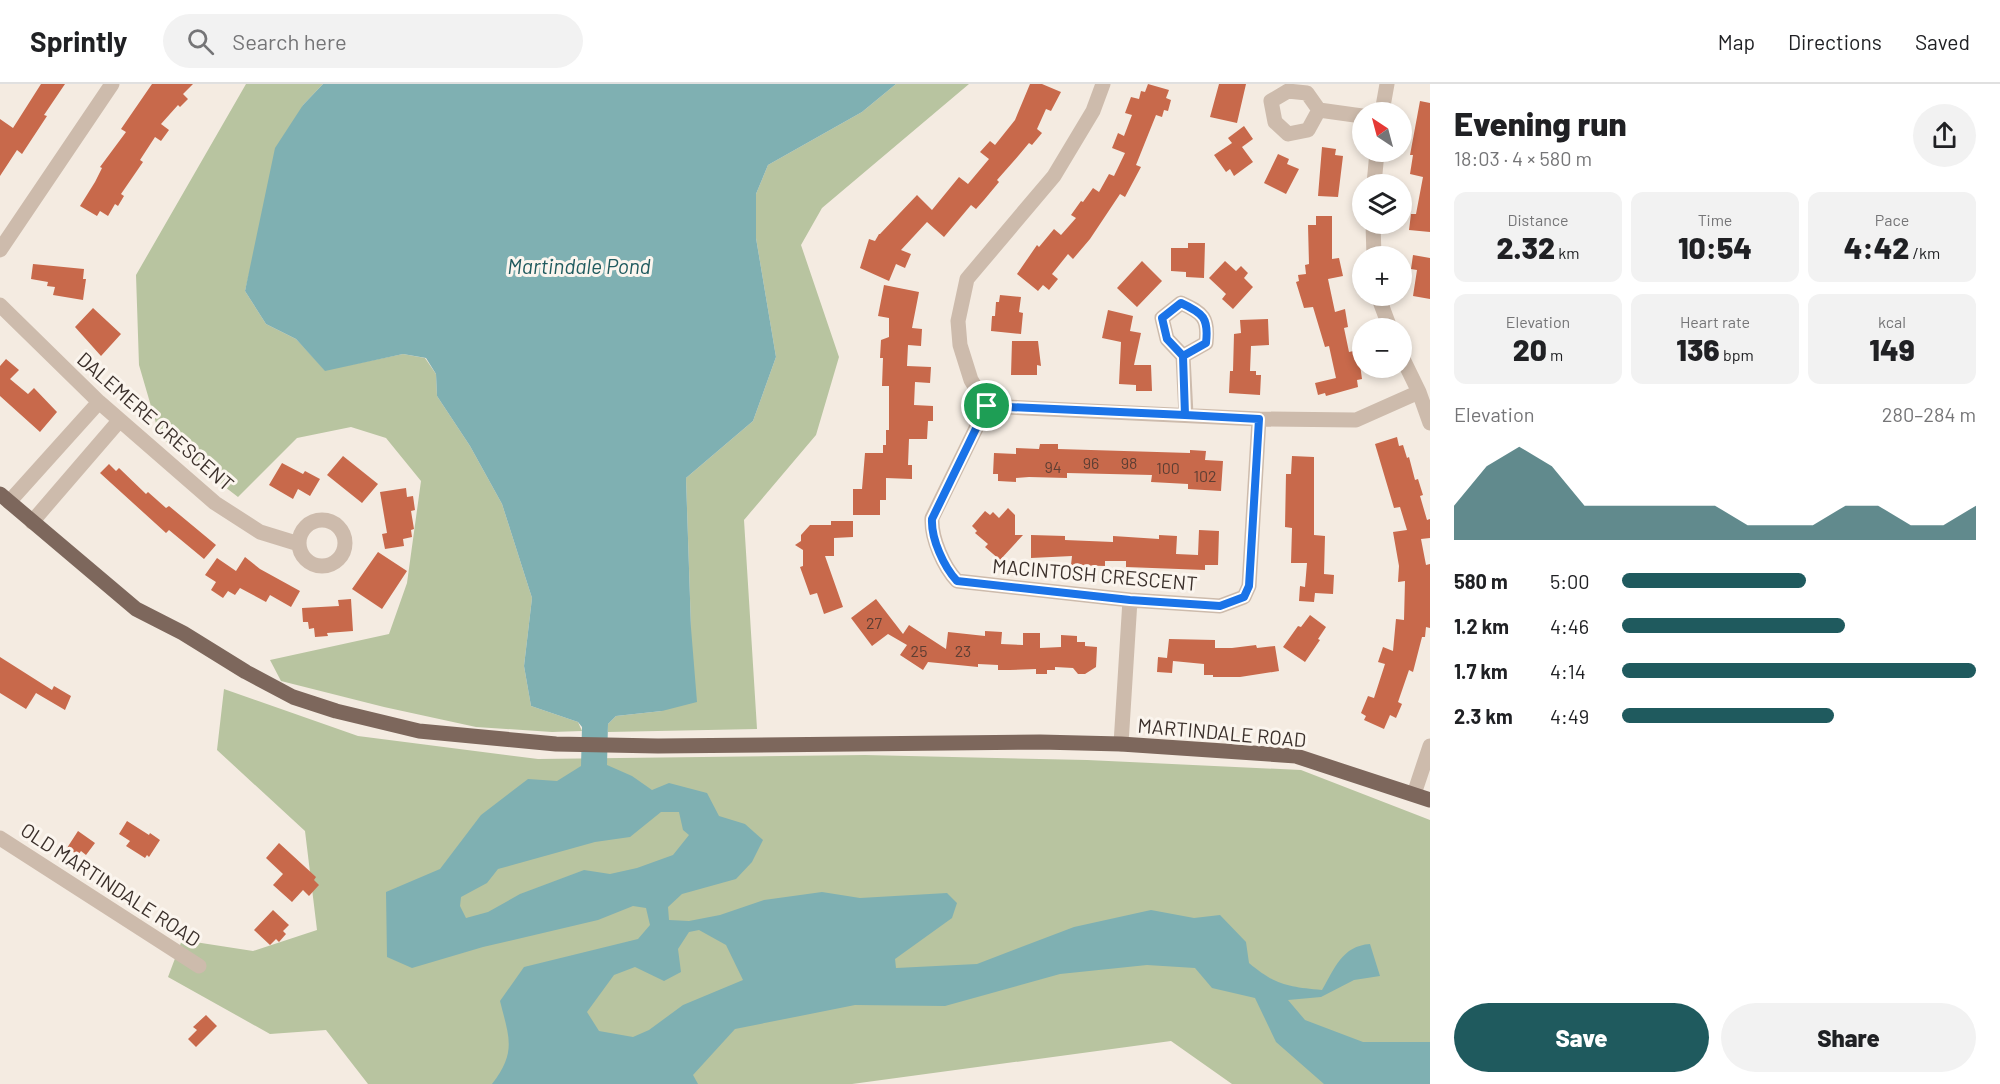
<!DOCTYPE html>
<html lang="en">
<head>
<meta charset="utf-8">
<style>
	:root { --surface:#fff; --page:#f2f2f2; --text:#202124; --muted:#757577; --line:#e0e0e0; --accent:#1f5a5e }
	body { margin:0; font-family:Barlow,sans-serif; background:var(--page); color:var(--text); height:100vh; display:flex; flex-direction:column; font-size:22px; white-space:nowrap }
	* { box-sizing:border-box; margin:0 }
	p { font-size:20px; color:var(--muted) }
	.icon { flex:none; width:33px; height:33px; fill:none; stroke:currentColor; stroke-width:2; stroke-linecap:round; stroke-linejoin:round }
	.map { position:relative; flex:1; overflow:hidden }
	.panel { display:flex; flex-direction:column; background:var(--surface); width:570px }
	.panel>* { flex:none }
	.needle { width:39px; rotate:324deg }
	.fabs { position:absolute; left:1352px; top:18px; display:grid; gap:12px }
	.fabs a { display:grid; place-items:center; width:60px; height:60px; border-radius:50%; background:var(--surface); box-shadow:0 3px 9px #0003; font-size:30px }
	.pin { position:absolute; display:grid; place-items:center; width:51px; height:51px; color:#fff; margin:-26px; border:3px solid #fff; border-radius:50%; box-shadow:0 2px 6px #0007 }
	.round { display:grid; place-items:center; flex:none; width:63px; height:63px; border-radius:32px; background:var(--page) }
	.summary { display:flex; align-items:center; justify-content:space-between; height:102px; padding:0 24px }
	h1 { font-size:33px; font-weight:800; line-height:45px }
	.figures { display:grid; grid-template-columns:repeat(3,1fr); gap:9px; height:102px; padding:6px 24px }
	.figures div { display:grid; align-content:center; border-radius:12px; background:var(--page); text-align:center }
	.figures b { font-size:30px; font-weight:800 }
	.figures small { font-size:16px; font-weight:400 }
	.figures p { font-size:16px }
	.chart { height:168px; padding:12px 24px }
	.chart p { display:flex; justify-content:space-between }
	.chart svg { width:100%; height:108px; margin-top:6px; fill:var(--accent); opacity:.7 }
	.cta { display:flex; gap:12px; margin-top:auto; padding:12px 24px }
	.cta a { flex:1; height:69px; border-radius:36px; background:var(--accent); color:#fff; font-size:24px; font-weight:800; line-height:69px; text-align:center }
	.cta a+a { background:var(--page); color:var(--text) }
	ul { padding:0 24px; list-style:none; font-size:20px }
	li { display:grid; grid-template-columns:96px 72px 1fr; align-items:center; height:45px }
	li i { height:15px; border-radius:8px; background:var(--accent) }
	header { display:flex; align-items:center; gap:36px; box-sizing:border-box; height:84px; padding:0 30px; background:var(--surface); border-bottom:2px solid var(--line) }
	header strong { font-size:28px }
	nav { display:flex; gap:33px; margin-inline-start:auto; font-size:21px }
	.search { width:420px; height:54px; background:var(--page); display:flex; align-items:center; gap:15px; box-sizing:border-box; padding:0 21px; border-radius:33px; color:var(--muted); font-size:22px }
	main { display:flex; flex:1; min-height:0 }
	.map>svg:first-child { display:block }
	.green { fill:#b8c4a0 }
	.water { fill:#7fb0b2; fill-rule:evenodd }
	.building { fill:#c8694b }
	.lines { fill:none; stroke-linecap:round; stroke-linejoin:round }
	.minor { stroke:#cdbbac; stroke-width:15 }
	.major { stroke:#7d675c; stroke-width:15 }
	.route-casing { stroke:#fff; stroke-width:12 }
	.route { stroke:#1a73e8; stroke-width:8 }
	.labels { text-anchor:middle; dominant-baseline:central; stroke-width:6; stroke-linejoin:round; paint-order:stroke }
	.number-label { font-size:16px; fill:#5e3e33 }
	.street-label { font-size:20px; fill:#3b302b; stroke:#fbf5ee }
	.water-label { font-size:21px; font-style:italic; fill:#1f5a5e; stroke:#fbf5ee }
</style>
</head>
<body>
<header>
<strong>Sprintly</strong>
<div class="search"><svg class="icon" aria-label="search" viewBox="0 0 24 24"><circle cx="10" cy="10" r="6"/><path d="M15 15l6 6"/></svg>Search here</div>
<nav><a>Map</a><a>Directions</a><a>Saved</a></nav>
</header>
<main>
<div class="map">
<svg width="1430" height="1000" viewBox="0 0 1430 1000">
	<rect width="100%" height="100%" fill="#f4ebe1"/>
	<path class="green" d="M246 0H323L303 21 258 153 245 207 266 240 296 255 325 286 403 270 425 274 436 290 437 312 470 362 502 420 532 514 524 582 531 622 578 638 582 647 552 648 476 643 384 623 281 597 270 576 389 550 407 499 421 397 386 354 351 343 297 354 238 413 160 353 139 281 136 191Z
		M896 0H969L822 124 801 161 839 273 816 351 744 436 757 645 608 648V640L616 632 662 627 691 544 686 394 753 337 776 273 756 154V110L768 81 862 28Z
		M224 605 358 652 538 675 865 671 1087 676 1301 686 1430 736V1000H1232L1171 957 852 1000H368L326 946 270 950 168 893 182 856 253 867 317 846 305 747 217 666Z"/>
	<path class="water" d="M323 0H896L862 28 768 81 756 110V154L776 273 753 337 686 394 691 544 697 618 662 627 616 632 608 640 607 681 632 692 652 706 669 699 707 709 719 732 745 740 763 756 752 778 736 795 682 810 668 823 669 836 689 837 720 831 764 816 822 808 860 814 947 809 957 819 952 834 895 875 896 884 977 880 1074 843 1151 826 1194 834 1220 831 1246 858 1249 879C1275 901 1288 903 1322 906 1335 884 1342 862 1370 860L1380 892 1354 896 1321 913 1288 916 1305 936 1363 958H1430V1000H1324L1276 958 1255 914 1212 904 1195 884 1147 881 1060 890 945 922 855 921 735 945 693 991 698 1000H492C517 968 509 953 500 917L524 883 638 855 650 841 646 824 633 822 598 836 483 863 412 884 387 873 386 808 440 785 481 731 528 695 557 697 581 682 582 643 578 638 531 622 524 582 532 514 502 420 470 362 437 312 436 290 426 274 403 270 325 287 296 255 266 240 245 207 275 64 303 21ZM661 728H679L683 746 689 751 673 771 637 784 610 790 584 786 520 810 488 828 466 834 460 822 461 813 487 799 498 785 595 758 630 753ZM699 846 726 861 743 896 683 921 649 946 633 953 599 947 587 928 614 891 635 883 664 897 681 888 678 865 689 848Z"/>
	<path class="building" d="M41 0H65L44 31 47 32 22 70 17 66 0 92V35L13 44Z
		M152 0H193L183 10 188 15 180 23 178 21 161 40 169 46 161 57 155 53 140 76 143 78 121 110 124 112 118 122 115 120 108 132 100 127 97 132 80 122 95 98 102 84 100 83 126 48 121 45Z
		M1030 0H1042L1061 8 1051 27 1046 25 1037 45 1042 49 1032 61 1029 59 1019 71 997 96 999 98 984 116 976 125 971 121 944 153 927 138 901 166 911 170 905 184 896 180 889 197 860 184 869 155 875 157 879 150H880L917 111 932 126 959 93 968 100 989 75 980 68 990 57 995 61 1015 36Z
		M1148 0 1169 6 1166 14 1171 16 1168 27 1164 26 1162 33 1156 31 1136 81 1141 83 1125 113 1120 110 1090 155 1073 175 1068 170 1052 190 1058 195 1049 206 1043 201 1038 207 1017 190 1037 161 1039 163 1054 145 1061 151 1076 134 1071 131 1081 117 1083 118 1093 104 1099 108 1109 90 1114 92 1125 69 1112 64 1118 49 1124 52 1132 31 1125 29 1131 13 1139 15 1141 7 1145 8Z
		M1219 0H1246L1237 39 1210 33Z
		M1420 17 1430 19V148L1409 146 1411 130H1416L1423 93 1410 90 1413 71H1410Z
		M1244 42 1253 55 1242 63 1253 78 1234 92 1230 85 1226 88 1214 71 1232 59 1228 54Z
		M1322 63 1336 65 1335 71 1343 72 1338 113 1318 112Z
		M1278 70 1289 75 1287 80 1299 85 1286 110 1264 99Z
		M1316 132H1332V175L1339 174 1343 192 1328 195 1335 228 1345 225 1348 243 1344 244 1349 268 1358 266 1362 295 1357 296 1358 303 1326 312 1325 309 1318 311 1315 299 1336 294 1329 262 1325 263 1313 223 1304 224 1296 198 1299 197 1298 191 1306 190 1305 181 1309 180 1308 141H1316Z
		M1188 159H1205L1204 194 1186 193V188L1171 187V164H1188Z
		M1413 171 1430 174V215L1413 212 1417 186 1411 185Z
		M1142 177 1162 197 1137 223 1117 204Z
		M1225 177 1236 187 1241 182 1248 189 1244 194 1253 203 1233 225 1222 215 1226 210 1209 194Z
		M33 180 84 185 83 195H86L83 216 53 211 55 203 47 202 48 198 31 195Z
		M884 201 919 208 912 244 922 245 921 262 908 261 907 282 931 283 930 299 915 298 914 321 933 322V337H928L927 355H909L908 381H912V395L886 394V416H880V431H853V405H862L865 369H883V361H886V346H889V302H882L883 274H880L881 256 889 253V234L878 232Z
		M1000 211 1021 213 1019 228 1023 229 1021 250 991 247 992 232H995L996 218H999Z
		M93 224 121 250 101 272 75 243Z
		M1108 226 1133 232 1130 247 1141 249 1134 281H1151L1152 307H1136V301L1119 300 1121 258 1102 254Z
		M1268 235 1269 261 1251 262 1250 287H1256V291H1261L1260 311 1229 309 1230 287H1233L1234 250 1241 249 1240 236Z
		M1012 257H1038L1041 282 1037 281V291H1011Z
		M6 275 19 286 10 295 28 310 34 304 57 328 40 348 0 312V282Z
		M1397 353 1399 362 1403 361 1407 374 1409 373 1415 396 1418 395 1423 411 1420 412 1427 436 1430 435V454L1421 455 1426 481 1430 480V544L1426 543 1425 553H1422L1413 588 1409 586 1398 618 1402 620 1396 634 1390 631 1384 645 1364 636 1366 632 1361 629 1368 612 1374 614 1385 580 1378 578 1383 563 1393 567 1396 535 1404 536 1405 497 1398 498 1399 482 1393 448 1407 446 1400 423 1394 424 1375 360Z
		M1040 360H1058V365L1190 369V366L1206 367 1205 376 1223 377 1221 407 1188 405V400L1151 398 1152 391 1067 389V394L1029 393 1016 394V398L998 397V390H993L994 369 1016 370V364L1039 365Z
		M343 372 378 400 362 419 327 391Z
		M1292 372 1314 373V451L1325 452 1324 490 1334 491 1333 510 1315 509 1314 518 1299 517 1300 502 1305 503 1307 479H1291L1292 444 1285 443 1286 390H1291Z
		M282 379 303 390 305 387 320 395 310 412 298 405 293 415 269 401Z
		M109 380 116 387 119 384 146 410 148 408 166 424 169 422 216 461 204 475 169 446 166 449 100 389Z
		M406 404 407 413 413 412 415 426 411 427 414 445 411 446 412 453 403 455 404 462 385 465 382 450 387 449 380 408Z
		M1008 424 1015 431V451H1023L1000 476 985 463 988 460 975 449 977 447 972 442 985 427 990 431 993 428 999 434Z
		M831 437H853V453L834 454V472H825L843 523 824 530 817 509 810 511 800 483 803 482V466L795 461 801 457V451L810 441H831Z
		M1199 446 1219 447 1218 481H1205V486L1126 483V477H1105V482L1071 481 1072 472 1031 474V451L1065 452V456L1113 458V452L1159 455V451L1177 452 1176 470 1198 471Z
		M378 468 407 487 382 525 352 505Z
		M245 473 260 485 300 507 291 523 270 511 266 518 240 504 235 511 228 507 223 514 211 506 216 498 205 491 217 474 236 487Z
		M351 515 353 547 327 549 328 552 315 553 314 544 309 545 308 538H303L302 524 339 522 338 516Z
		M876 515 903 550 909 541 946 565 948 548 985 552V547L1002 548 1001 560 1023 561V549H1040V564L1061 563V551L1077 552V558H1085V562L1097 563 1096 583 1085 590H1078L1073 584 1055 583V586H1047V590H1036V585L1010 586H998V581L978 580V583L928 578 923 586 900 571 907 561 888 550 872 562 851 534Z
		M1310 531 1326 543 1318 555 1320 556 1305 578 1283 563 1298 542 1301 543Z
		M1169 555 1215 556V564H1232L1256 561 1257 564 1275 562 1279 587 1240 593H1213V591H1204V580L1173 577 1172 589 1157 588 1158 573 1167 574Z
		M0 573 52 606 54 602 71 612 65 626 36 609 26 625 0 609Z
		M127 737 149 751 150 749 160 756 149 773 147 771 145 774 126 762 130 757 119 750Z
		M78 747 95 759 86 771 81 767 78 771 67 764Z
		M279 759 316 793 314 796 319 801 309 812 303 806 292 818 273 801 283 790 266 774Z
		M273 826 289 841 283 847 286 850 279 858 276 855 270 861 254 846Z
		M206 931 217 942 196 963 188 955 197 946 193 943Z"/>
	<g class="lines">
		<path class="minor" d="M1319 26 1308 46 1288 50 1275 38 1271 17 1288 7 1307 9 1319 26 1362 32
			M1382 28 1387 0
			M1374 100 1377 68
			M1373 140 1374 172
			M0 166 112 0
			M1378 212 1390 244
			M0 221 99 318 215 419 260 448 299 460
			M1401 271 1419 308 1430 339
			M1183 272 1206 259C1209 234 1203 229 1181 219L1162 234 1167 255 1183 272 1186 331
			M987 322 932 434C931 455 944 483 957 497L1130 516 1220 522 1244 513 1249 502 1259 335
			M987 322 1259 335 1356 336 1419 308
			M987 322 971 296 960 261 958 237 967 195 1054 92 1093 27 1103 0
			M9 418 99 318
			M299 459a23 23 0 1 1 46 0a23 23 0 1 1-46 0Z
			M32 438 119 337
			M1121 660 1130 516
			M1414 710 1430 662
			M0 754 199 882"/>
		<path class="major" d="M0 410 136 525 183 549 246 588 293 613 336 627 419 647 556 660 658 662 1040 658 1121 660 1296 672 1430 716"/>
	</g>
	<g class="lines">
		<g class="route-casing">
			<path id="route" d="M987 322 932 435C931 455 944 483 957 497L1130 516 1220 522 1244 513 1249 502 1259 335 1185 331 1183 272 1206 259C1209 234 1203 229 1181 219L1162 234 1167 255 1183 272 1185 331 987 322"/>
		</g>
		<use href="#route" class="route"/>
	</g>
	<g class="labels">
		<g class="number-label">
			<text x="1091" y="378">96</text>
			<text x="1129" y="378">98</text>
			<text x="1053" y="382">94</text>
			<text x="1168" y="383">100</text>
			<text x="1205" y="391">102</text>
			<text x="874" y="538">27</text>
			<text x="919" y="566">25</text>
			<text x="963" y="566">23</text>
		</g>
		<g class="street-label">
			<text transform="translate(156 337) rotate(41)">DALEMERE CRESCENT</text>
			<text transform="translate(1095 490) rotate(5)">MACINTOSH CRESCENT</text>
			<text transform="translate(1222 648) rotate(5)">MARTINDALE ROAD</text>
			<text transform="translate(111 800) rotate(33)">OLD MARTINDALE ROAD</text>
		</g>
		<g class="water-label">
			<text x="579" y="181">Martindale Pond</text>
		</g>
	</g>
</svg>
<div class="fabs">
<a><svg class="needle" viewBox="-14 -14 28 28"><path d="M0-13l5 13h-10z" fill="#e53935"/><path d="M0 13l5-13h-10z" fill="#757577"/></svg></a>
<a><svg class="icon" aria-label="layers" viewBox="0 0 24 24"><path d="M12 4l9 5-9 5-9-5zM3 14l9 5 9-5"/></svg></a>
<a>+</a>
<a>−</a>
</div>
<div class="pin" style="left:987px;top:322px;background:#1e9e55"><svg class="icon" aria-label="arrive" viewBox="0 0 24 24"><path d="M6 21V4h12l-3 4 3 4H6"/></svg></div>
</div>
<section class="panel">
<div class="summary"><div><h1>Evening run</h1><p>18:03 · 4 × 580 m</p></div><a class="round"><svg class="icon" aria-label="share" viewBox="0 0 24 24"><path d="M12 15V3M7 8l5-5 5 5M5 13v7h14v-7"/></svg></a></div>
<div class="figures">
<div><p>Distance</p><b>2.32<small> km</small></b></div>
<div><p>Time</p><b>10:54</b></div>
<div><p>Pace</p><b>4:42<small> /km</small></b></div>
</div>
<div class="figures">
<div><p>Elevation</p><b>20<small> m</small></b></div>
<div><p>Heart rate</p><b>136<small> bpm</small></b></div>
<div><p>kcal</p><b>149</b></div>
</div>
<div class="chart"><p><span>Elevation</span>280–284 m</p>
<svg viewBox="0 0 160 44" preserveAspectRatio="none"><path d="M0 44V30L10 14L20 6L30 14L40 30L50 30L60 30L70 30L80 30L90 38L100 38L110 38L120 30L130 30L140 38L150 38L160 30V44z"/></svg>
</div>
<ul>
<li><b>580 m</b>5:00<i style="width:52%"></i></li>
<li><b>1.2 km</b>4:46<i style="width:63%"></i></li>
<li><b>1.7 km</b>4:14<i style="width:100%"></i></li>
<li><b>2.3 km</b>4:49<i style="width:60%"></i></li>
</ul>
<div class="cta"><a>Save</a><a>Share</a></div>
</section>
</main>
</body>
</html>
